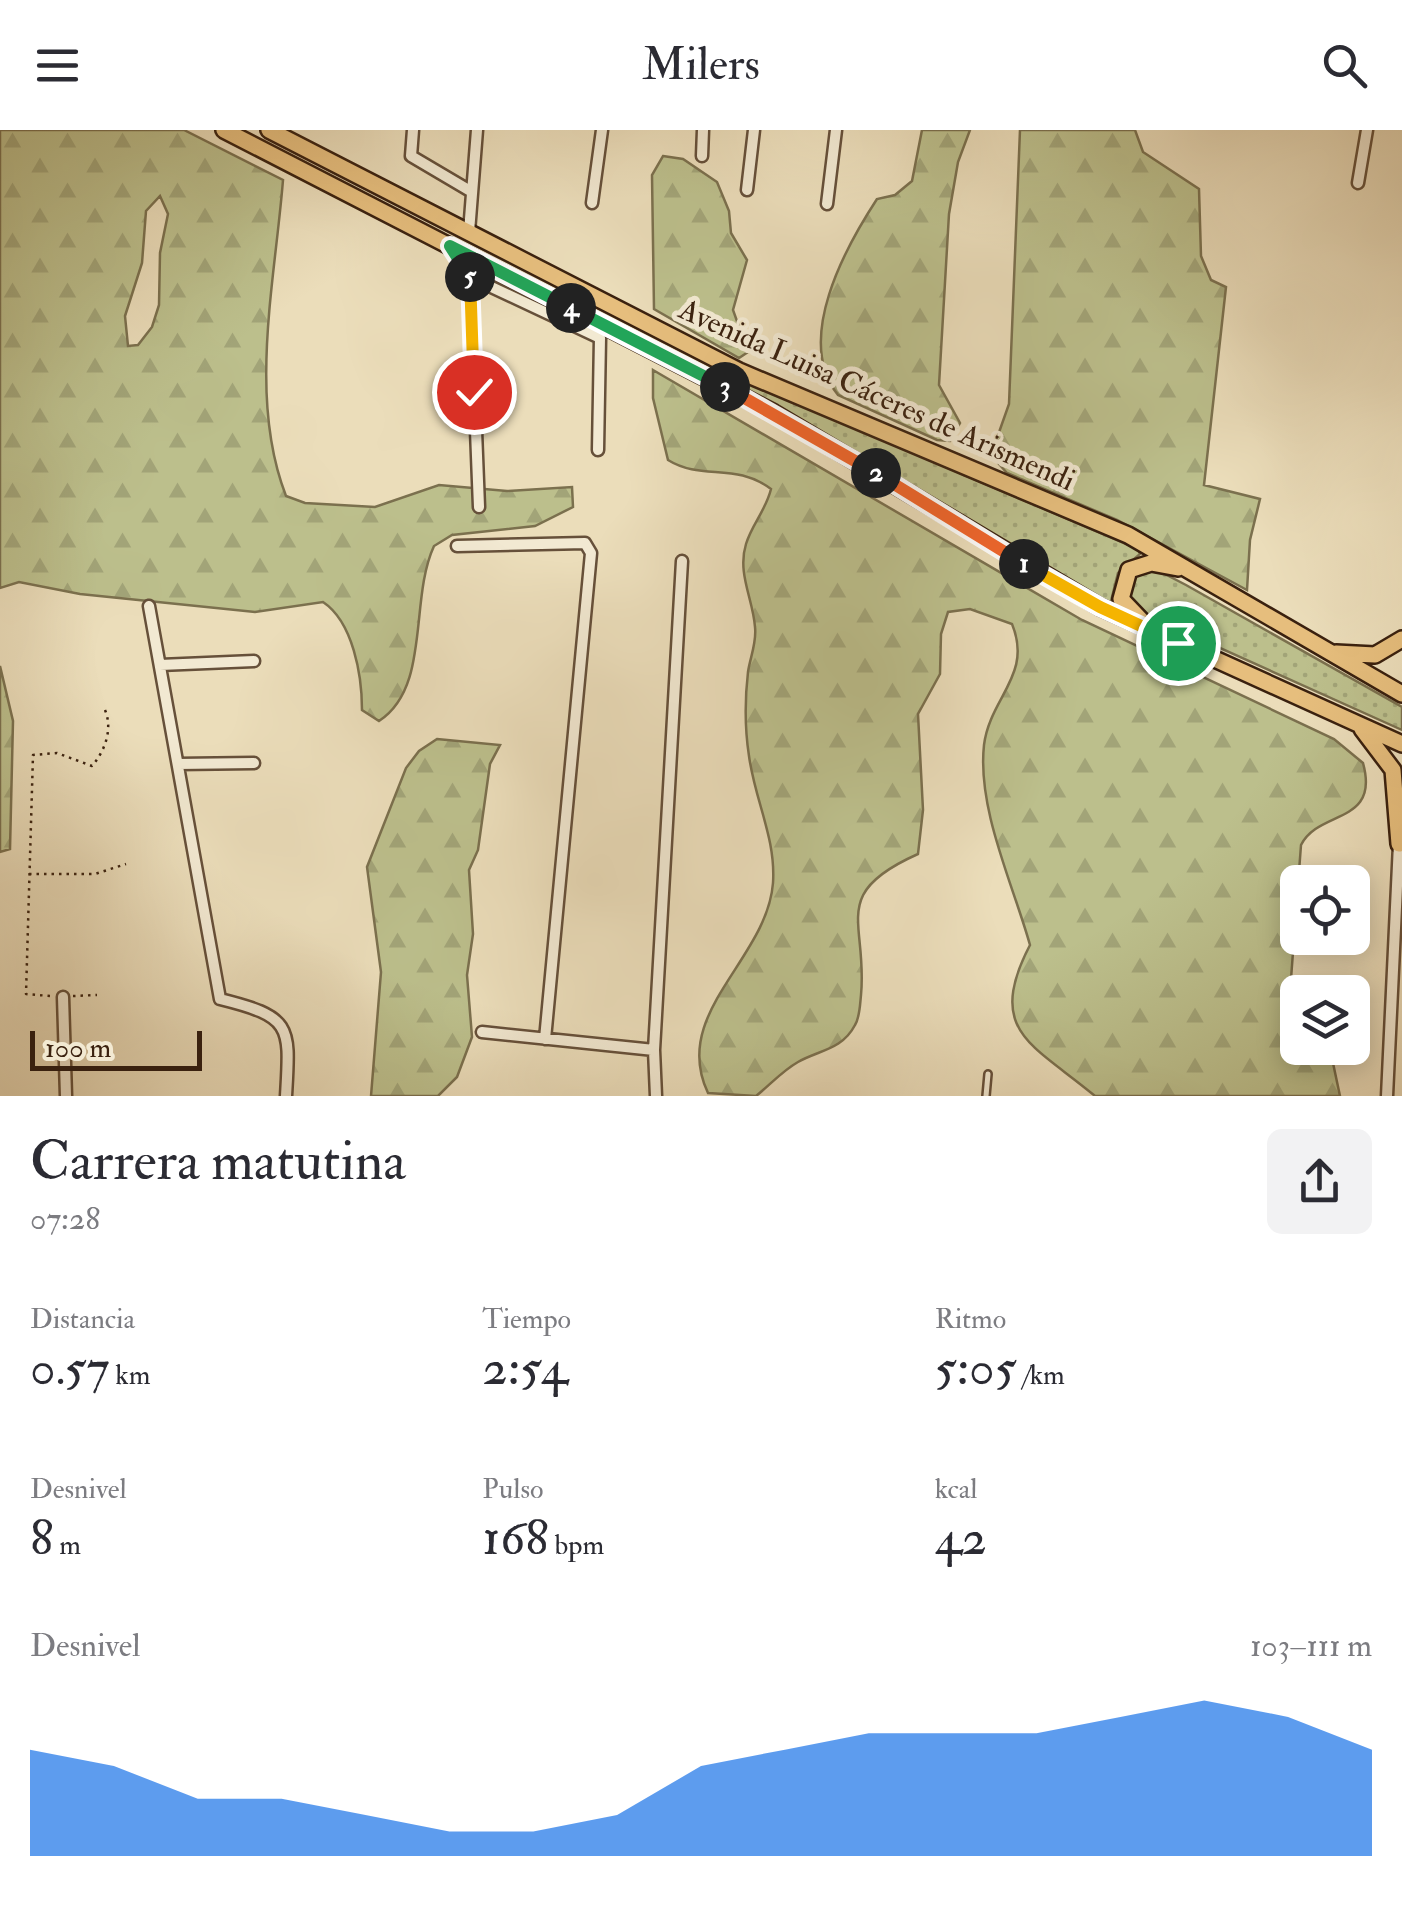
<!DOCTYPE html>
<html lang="es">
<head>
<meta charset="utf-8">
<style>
	:root { --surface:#fff; --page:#f2f2f3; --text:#2b2b33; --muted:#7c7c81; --accent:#1a73e8 }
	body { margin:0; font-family:"IM FELL Double Pica",serif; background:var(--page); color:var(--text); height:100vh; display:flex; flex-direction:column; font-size:38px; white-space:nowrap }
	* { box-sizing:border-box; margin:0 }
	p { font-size:32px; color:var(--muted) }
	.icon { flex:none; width:55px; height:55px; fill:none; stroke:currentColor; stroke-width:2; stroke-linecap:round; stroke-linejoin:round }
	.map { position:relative; height:966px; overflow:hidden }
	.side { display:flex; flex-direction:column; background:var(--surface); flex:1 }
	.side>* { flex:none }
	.fabs { position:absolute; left:1280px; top:735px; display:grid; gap:20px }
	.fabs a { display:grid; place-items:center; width:90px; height:90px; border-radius:15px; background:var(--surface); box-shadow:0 5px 25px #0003; font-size:50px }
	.scale { position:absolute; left:30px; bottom:25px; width:172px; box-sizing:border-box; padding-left:10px; border:5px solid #3a210f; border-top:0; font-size:28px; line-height:35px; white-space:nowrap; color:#3a210f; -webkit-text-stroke:8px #f2e9d2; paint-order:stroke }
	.pin { position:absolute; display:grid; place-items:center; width:85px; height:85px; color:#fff; margin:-42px; border:5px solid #fff; border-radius:50%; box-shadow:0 2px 10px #0007 }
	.km { position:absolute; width:50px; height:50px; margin:-25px; border-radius:50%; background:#222; color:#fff; font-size:28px; line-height:50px; text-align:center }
	.round { display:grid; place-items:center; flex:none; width:105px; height:105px; border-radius:15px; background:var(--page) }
	.head { display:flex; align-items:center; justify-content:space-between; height:170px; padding:0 30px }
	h1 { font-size:55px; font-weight:600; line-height:75px }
	.stats { display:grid; grid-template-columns:repeat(3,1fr); gap:15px; height:170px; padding:10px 30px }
	.stats div { display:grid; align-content:center }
	.stats b { font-size:50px; font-weight:600 }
	.stats small { font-size:28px; font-weight:400 }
	.stats p { font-size:28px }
	.chart { height:280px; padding:20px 30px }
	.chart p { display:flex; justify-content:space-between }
	.chart svg { width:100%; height:180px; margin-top:10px; fill:var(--accent); opacity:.7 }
	header { display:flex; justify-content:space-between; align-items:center; height:130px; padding:0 30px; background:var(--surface); font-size:45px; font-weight:600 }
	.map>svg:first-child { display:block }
	.grass { fill:url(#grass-dots); stroke:#7b704e; stroke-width:2.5 }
	.forest { fill:url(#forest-firs); stroke:#7b704e; stroke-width:2.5; fill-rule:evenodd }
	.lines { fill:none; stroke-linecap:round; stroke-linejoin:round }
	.service-casing { stroke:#66503a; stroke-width:10 }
	.minor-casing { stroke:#66503a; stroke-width:15 }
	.primary-casing { stroke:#3a210f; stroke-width:20 }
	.path { stroke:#3a210f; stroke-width:2.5; stroke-dasharray:2.5 5; stroke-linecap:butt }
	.service { stroke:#f2e9d2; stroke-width:5 }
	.minor { stroke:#f2e9d2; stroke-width:10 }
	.primary { stroke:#e6be7d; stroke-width:15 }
	.split-1-casing { stroke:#fff; stroke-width:20 }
	.split-2-casing { stroke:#fff; stroke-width:20 }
	.split-3-casing { stroke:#fff; stroke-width:20 }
	.split-4-casing { stroke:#fff; stroke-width:20 }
	.split-5-casing { stroke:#fff; stroke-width:20 }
	.split-6-casing { stroke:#fff; stroke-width:20 }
	.split-1 { stroke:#f5b400; stroke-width:12 }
	.split-2 { stroke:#f0652b; stroke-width:12 }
	.split-3 { stroke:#f0652b; stroke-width:12 }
	.split-4 { stroke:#22a559; stroke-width:12 }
	.split-5 { stroke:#22a559; stroke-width:12 }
	.split-6 { stroke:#f5b400; stroke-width:12 }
	.labels { text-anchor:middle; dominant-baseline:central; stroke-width:10; stroke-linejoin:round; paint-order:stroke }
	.street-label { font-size:30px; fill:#3a210f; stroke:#f2e9d2 }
</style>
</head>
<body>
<header><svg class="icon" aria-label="menu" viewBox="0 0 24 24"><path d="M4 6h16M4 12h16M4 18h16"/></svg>Milers<svg class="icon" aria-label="search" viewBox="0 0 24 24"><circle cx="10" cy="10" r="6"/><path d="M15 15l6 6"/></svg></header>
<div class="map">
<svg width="1402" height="966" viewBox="0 0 1402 966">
	<defs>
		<pattern id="grass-dots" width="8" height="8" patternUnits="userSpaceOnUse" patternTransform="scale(2.5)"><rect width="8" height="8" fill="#bcbf8c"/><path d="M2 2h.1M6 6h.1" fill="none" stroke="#a2a478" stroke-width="1.8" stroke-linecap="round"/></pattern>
		<pattern id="forest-firs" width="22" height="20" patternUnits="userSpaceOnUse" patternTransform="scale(2.5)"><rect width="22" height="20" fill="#bcbf8c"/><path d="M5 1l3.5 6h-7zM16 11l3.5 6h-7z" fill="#a2a478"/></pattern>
	</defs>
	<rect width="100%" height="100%" fill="#ebddba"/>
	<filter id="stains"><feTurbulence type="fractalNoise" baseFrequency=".002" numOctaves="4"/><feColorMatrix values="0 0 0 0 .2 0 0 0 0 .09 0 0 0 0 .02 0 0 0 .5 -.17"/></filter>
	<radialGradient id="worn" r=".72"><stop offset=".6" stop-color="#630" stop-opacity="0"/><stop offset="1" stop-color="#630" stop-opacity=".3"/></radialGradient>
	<path class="grass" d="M735 247 1138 419 1140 424 1118 443 1110 475 733 252Z
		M1141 440H1157L1186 455 1402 577V600L1140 482 1128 467 1131 449Z"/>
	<path class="forest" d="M0 0H184L283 50C275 151 248 268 286 366L305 373 375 377 439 355 507 361 572 357 573 377 535 396 452 405 434 416C409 470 431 557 379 591L362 580C362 545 353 492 323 472L255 482 80 464 19 452 0 458ZM160 66 168 84 160 123 159 175 152 197 138 215 128 216 125 186 142 133 146 81Z
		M922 0H970L958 32 949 84 939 255 960 293 950 311 937 310 838 265C794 210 845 118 877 69L895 65 912 51Z
		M1020 0H1135L1143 22 1199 59 1201 126 1211 150 1226 157 1204 355 1260 369 1250 410 1247 460 1117 390 1007 343 991 325 1009 274Z
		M663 26 683 29 717 52 729 81 731 103 747 130 733 180 748 222 739 228 654 179 652 45Z
		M653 240 1082 490 1334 609 1363 633C1380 695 1319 679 1301 715L1288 889 1297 904 1298 918H1309L1333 933 1340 966H1095C1033 914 985 902 1030 815 1013 754 977 679 984 615 990 567 1033 545 1012 494L970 479 948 482 941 504 940 544 918 584 923 680 918 724C828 764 868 792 861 865 860 874 860 887 855 895 842 920 819 920 798 932 782 941 770 955 756 966L708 963C670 883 767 830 773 753 776 708 755 671 749 626 745 600 745 568 748 542 750 528 757 512 755 497 753 469 737 443 746 414 752 394 766 380 771 359 735 332 702 351 668 330L653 268Z
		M0 536 13 591 10 719 0 722Z
		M437 609 500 615 490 634 478 720 469 740 473 804 467 845 472 907 457 947 438 966H371L381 842 367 737 406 638 419 621Z"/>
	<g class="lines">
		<g class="service-casing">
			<path id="service" d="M986 966 988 944"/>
		</g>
		<g class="minor-casing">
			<path id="minor" d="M413 0 411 26 472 62
				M702 26 703 0
				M1358 53 1367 0
				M747 60 754 0
				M592 73 602 0
				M827 74 836 0
				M469 102 477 0
				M479 377 470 147 600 208 598 320
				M457 416 585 413 591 423 545 909
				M149 476 220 869C293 887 290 896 286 966
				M160 535 254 531
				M178 634 254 633
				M63 867 66 966
				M482 902 654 920
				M656 966 654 920 682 431
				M1387 966 1399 714"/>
		</g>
		<g class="primary-casing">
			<path id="primary" d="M224 0 774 283 1100 477 1402 614
				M269 0 739 241 1128 405 1402 564
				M1142 491 1121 469 1129 440 1151 433 1178 438
				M1336 523 1375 525 1402 509
				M1362 599 1393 640 1399 714"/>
		</g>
		<path class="path" d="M29 744H95L126 734
			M50 866 26 864 33 625 57 623 92 636C105 621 113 599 105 580
			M73 866 97 865"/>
		<use href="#service" class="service"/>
		<use href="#minor" class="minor"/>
		<use href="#primary" class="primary"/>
	</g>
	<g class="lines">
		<g class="split-1-casing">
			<path id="split-1" d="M1024 434 1100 477 1178 513"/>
		</g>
		<g class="split-2-casing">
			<path id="split-2" d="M876 343 1024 434"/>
		</g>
		<g class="split-3-casing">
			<path id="split-3" d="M725 257 876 343"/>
		</g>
		<g class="split-4-casing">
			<path id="split-4" d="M571 178 725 257"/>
		</g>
		<g class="split-5-casing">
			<path id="split-5" d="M470 147 450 116 571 178"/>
		</g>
		<g class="split-6-casing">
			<path id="split-6" d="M470 147 474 262"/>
		</g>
		<use href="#split-1" class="split-1"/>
		<use href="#split-2" class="split-2"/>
		<use href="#split-3" class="split-3"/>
		<use href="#split-4" class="split-4"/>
		<use href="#split-5" class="split-5"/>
		<use href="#split-6" class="split-6"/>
	</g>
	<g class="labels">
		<g class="street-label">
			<text transform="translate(877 265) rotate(24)">Avenida Luisa Cáceres de Arismendi</text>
		</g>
	</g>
	<rect width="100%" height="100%" filter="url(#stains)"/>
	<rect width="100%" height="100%" fill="url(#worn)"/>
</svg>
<div class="fabs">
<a><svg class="icon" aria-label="locate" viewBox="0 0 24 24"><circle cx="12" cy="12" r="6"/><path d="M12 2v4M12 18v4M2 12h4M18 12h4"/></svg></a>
<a><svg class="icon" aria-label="layers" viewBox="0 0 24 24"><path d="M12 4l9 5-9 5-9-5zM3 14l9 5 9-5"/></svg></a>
</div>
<div class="scale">100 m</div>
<div class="pin" style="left:1178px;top:513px;background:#1e9e55"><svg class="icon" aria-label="arrive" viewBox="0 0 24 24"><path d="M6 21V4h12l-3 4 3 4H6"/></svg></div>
<div class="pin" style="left:474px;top:262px;background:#d93025"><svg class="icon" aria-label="check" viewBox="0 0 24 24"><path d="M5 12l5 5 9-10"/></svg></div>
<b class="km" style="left:1024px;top:434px">1</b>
<b class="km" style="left:876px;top:343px">2</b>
<b class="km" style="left:725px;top:257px">3</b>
<b class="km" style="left:571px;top:178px">4</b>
<b class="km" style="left:470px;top:147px">5</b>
</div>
<section class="side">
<div class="head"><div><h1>Carrera matutina</h1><p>07:28</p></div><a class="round"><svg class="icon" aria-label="share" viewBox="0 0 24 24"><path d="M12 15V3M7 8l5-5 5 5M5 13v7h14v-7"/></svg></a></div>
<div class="stats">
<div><p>Distancia</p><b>0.57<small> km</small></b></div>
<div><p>Tiempo</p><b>2:54</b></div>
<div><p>Ritmo</p><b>5:05<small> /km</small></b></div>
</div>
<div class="stats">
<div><p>Desnivel</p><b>8<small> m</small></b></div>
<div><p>Pulso</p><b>168<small> bpm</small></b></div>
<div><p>kcal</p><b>42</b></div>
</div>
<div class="chart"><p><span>Desnivel</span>103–111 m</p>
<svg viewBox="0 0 160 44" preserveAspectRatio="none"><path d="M0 44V18L10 22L20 30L30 30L40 34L50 38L60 38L70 34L80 22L90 18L100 14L110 14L120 14L130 10L140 6L150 10L160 18V44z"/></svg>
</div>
</section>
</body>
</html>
